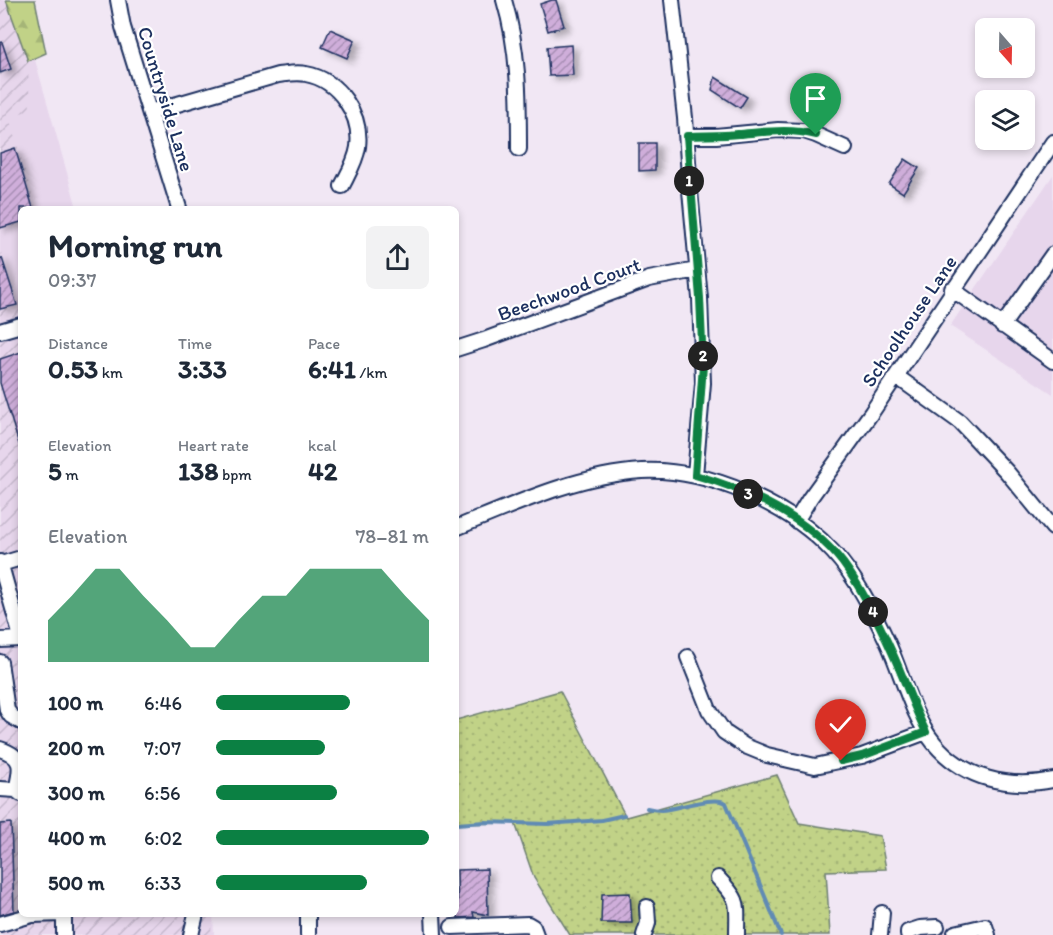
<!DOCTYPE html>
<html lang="en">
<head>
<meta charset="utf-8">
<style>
	:root { --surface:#fff; --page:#f2f2f3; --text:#1f2937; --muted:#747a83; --accent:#0b8043 }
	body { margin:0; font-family:Itim,sans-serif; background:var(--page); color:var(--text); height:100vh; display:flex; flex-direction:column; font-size:22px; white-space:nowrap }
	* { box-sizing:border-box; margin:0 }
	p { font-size:20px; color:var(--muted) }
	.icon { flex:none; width:33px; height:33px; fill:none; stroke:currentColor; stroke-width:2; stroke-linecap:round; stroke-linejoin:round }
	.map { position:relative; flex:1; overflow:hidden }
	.panel { position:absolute; left:18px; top:206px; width:441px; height:711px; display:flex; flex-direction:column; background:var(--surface); border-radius:9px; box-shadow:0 3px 9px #0003 }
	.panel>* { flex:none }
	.needle { width:39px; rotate:160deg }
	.tools { position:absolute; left:975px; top:18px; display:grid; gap:12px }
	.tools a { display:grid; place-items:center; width:60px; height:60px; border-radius:9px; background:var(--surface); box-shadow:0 3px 9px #0003; font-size:30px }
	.pin { position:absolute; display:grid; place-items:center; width:51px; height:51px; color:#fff; margin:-62px -26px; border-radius:50% 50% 50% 0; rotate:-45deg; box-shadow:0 0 6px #0007 }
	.pin .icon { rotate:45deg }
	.km { position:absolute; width:30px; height:30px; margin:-15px; border-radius:50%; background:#222; color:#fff; font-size:16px; line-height:30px; text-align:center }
	.round { display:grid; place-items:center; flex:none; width:63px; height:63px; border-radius:9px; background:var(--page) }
	.head { display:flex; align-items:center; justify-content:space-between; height:102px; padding:0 30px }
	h1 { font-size:33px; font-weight:700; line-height:45px }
	.metrics { display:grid; grid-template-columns:repeat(3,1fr); gap:9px; height:102px; padding:6px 30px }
	.metrics div { display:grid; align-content:center }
	.metrics b { font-size:26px; font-weight:700 }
	.metrics small { font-size:16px; font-weight:400 }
	.metrics p { font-size:16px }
	.chart { height:168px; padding:12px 30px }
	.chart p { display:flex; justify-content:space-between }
	.chart svg { width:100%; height:108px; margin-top:6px; fill:var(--accent); opacity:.7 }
	ul { padding:0 30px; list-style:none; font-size:20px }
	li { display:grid; grid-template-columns:96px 72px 1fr; align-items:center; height:45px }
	li i { height:15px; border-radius:8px; background:var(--accent) }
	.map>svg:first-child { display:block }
	.built { fill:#e7d6ec }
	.industrial { fill:url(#industrial-furrows) }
	.grass { fill:url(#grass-dots); stroke:#6e8072; stroke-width:1.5 }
	.forest { fill:url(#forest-firs); stroke:#6e8072; stroke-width:1.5 }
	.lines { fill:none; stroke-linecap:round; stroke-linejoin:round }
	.stream { stroke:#618bb4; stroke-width:4 }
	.building { fill:url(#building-hatch); stroke:#1b2f5e; stroke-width:1.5; filter:url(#shadow) }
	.minor-casing { stroke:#1b2f5e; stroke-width:18 }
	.minor { stroke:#fff; stroke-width:14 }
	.route-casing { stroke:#fff; stroke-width:12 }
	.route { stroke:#0b8043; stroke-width:8 }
	.labels { text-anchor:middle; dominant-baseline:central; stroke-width:4.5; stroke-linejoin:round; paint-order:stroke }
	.street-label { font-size:20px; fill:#1b2f5e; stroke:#fff }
</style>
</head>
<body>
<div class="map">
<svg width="1053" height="935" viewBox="0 0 1053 935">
	<defs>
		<pattern id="industrial-furrows" width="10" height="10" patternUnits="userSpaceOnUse" patternTransform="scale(1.5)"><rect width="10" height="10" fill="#e7d6ec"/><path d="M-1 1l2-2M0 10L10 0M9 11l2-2" fill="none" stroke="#c6b8cd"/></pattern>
		<pattern id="grass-dots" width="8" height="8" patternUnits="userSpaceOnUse" patternTransform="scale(1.5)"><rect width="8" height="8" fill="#c1d287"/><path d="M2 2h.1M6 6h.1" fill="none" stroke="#a5b577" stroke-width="1.8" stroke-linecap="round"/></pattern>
		<pattern id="forest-firs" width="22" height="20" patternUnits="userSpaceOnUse" patternTransform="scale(1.5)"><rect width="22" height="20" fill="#c1d287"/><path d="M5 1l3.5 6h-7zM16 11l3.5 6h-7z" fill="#a5b577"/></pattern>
		<pattern id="building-hatch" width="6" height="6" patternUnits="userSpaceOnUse" patternTransform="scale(1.5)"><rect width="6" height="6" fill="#cfaeda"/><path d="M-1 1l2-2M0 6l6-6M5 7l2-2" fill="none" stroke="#a78eb4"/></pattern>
		<filter id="shadow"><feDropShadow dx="6" dy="4" stdDeviation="3" flood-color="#0004"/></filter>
	</defs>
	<rect width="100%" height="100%" fill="#f1e7f4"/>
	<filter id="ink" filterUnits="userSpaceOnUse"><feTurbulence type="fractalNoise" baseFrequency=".0167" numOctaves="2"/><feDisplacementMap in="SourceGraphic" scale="12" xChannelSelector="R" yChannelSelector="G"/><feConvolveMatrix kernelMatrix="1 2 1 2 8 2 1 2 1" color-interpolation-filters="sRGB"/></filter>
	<g filter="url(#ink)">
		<path class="built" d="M0 0H18L77 208H21V914H213L214 935H0Z
			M1053 175V394L950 326Z"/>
		<path class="industrial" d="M0 0H6L28 61 30 110 9 117 36 208H21V224L0 231Z
			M0 249 17 305H21V914H212L211 935H0Z"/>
		<path class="grass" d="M560 691 626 817 777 775 799 823 880 836 886 869 826 871 830 935H570L534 878 515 823 456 824V720Z"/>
		<path class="forest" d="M6 0H35L46 53 28 61Z"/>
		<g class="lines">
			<path class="stream" d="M647 808C651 809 656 810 661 810 677 809 714 795 726 803L781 935
				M456 824 485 822 547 824 602 820 624 815"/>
		</g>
		<path class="building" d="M552 0H556L564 26 548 31 540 4Z
			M330 29 355 40 347 58 322 47Z
			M2 42 11 69 0 73V43Z
			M571 45 573 75 549 76 547 47Z
			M715 77 747 97 740 108 712 90Z
			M639 143H655V170L639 171Z
			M15 148 33 208H21V222L0 228V153Z
			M905 159 919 168 903 193 889 184Z
			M0 258H2L17 305 0 309Z
			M21 352V443L19 444 0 383V359Z
			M11 823 14 911 0 915V824Z
			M487 869 488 915 473 912 474 917 458 918 457 870Z
			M630 893 632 923H601L602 894Z"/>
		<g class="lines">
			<g class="minor-casing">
				<path id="minor" d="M118 0 123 27 179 208
					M504 0C519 50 519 98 519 149
					M672 0 685 118 690 191 700 298 703 383 695 475
					M150 112 278 75C287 74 297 72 306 74 339 80 362 115 358 147 356 161 348 174 342 186
					M687 136H716L778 130 804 131 816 135 845 148
					M952 289 1053 361
					M1002 326 1053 254
					M0 331 21 325
					M456 349 484 340 649 279 697 270
					M896 376 960 422 1007 472 1053 528
					M796 521 810 498 872 412 1053 142
					M456 528C515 504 577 475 642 471 707 468 789 504 833 552 856 577 872 609 887 641 902 673 911 715 934 743 964 779 1008 789 1053 780
					M0 562 21 637
					M1 564 21 558
					M0 640 21 639
					M688 657 709 710 724 732 745 746 767 755 815 766 862 756 926 732
					M0 662 7 710 11 716 21 722
					M0 749C25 757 21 769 16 790
					M0 789 16 790 21 794
					M718 878C741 902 737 902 737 935
					M433 914 434 935
					M0 924 32 915 61 914
					M452 927 528 924 533 927 536 935
					M955 933 985 926 988 935
					M64 935V914
					M191 935 196 914
					M308 935V914
					M644 935 648 923 647 907
					M880 935 882 913
					M908 935V932L920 928 937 927"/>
			</g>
			<use href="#minor" class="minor"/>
		</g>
	</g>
	<g class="lines" filter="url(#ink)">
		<g class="route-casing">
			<path id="route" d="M816 135C790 128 765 132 738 134 721 136 704 135 687 136L700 298 703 365 695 475C749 490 808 518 843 563 863 590 878 621 892 652 904 678 913 706 926 732L862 756 841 761"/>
		</g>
		<use href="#route" class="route"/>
	</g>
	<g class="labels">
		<g class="street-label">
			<text transform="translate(166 99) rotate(73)">Countryside Lane</text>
			<text transform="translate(569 289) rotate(-20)">Beechwood Court</text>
			<text transform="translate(909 321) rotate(-56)">Schoolhouse Lane</text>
		</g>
	</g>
</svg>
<div class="tools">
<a><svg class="needle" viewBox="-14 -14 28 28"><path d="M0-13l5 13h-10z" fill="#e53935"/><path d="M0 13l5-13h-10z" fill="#747a83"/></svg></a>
<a><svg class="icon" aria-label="layers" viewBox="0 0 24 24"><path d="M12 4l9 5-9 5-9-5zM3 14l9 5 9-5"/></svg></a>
</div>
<div class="pin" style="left:816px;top:135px;background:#1e9e55"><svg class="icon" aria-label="arrive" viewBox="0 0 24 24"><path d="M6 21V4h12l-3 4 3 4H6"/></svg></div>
<div class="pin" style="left:841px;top:761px;background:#d93025"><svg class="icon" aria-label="check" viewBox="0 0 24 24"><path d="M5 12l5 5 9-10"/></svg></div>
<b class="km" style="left:689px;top:181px">1</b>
<b class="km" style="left:703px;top:356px">2</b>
<b class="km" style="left:748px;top:494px">3</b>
<b class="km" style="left:873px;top:612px">4</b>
<section class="panel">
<div class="head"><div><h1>Morning run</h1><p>09:37</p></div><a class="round"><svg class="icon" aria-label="share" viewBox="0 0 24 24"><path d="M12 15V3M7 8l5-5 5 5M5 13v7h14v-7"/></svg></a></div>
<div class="metrics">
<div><p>Distance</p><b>0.53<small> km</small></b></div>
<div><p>Time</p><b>3:33</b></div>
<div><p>Pace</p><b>6:41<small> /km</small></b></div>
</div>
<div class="metrics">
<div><p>Elevation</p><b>5<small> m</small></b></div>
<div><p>Heart rate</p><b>138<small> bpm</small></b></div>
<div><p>kcal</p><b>42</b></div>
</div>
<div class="chart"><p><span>Elevation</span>78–81 m</p>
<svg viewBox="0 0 160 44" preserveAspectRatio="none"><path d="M0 44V27L10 17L20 6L30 6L40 17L50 27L60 38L70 38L80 27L90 17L100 17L110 6L120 6L130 6L140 6L150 17L160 27V44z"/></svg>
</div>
<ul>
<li><b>100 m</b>6:46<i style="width:63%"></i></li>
<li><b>200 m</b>7:07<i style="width:51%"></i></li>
<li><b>300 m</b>6:56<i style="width:57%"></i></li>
<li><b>400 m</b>6:02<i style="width:100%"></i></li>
<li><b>500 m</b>6:33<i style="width:71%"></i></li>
</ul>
</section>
</div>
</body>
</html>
